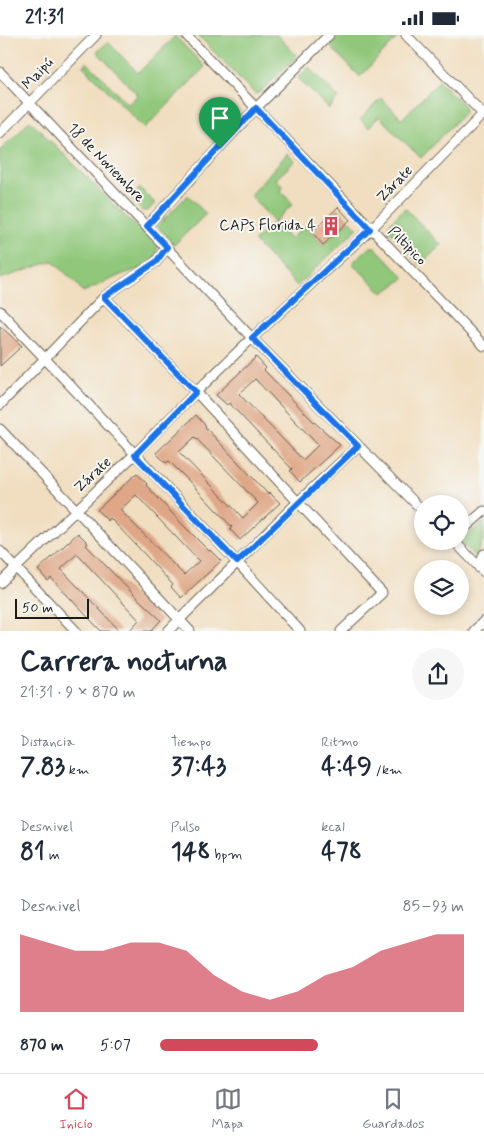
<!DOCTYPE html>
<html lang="es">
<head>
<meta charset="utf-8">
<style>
	:root { --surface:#fff; --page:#f6f6f7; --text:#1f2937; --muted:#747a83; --line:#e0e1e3; --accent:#d1495b }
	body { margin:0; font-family:Mynerve,sans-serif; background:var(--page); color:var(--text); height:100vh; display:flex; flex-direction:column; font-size:19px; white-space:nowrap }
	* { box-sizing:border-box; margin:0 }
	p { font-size:16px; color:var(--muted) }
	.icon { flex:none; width:28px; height:28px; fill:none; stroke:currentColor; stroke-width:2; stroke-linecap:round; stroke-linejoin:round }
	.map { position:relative; height:596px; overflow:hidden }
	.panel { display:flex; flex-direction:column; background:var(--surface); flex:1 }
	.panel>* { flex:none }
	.fabs { position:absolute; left:414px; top:460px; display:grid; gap:10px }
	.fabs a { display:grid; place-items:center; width:55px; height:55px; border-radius:50%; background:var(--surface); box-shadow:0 2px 8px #0003; font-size:25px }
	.scale { position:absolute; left:15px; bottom:12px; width:74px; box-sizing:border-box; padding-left:5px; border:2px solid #1c1c1c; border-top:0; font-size:14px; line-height:18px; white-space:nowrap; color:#1c1c1c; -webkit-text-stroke:4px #f6f6f2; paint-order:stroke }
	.pin { position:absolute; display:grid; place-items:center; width:42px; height:42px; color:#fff; margin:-51px -21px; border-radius:50% 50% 50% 0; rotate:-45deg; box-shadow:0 0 5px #0007 }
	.pin .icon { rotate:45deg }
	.round { display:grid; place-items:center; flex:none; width:52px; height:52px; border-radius:26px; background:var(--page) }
	.overview { display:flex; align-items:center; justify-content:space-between; height:85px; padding:0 20px }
	h1 { font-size:28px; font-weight:700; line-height:38px }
	.metrics { display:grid; grid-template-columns:repeat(3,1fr); gap:8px; height:85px; padding:5px 20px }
	.metrics div { display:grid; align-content:center }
	.metrics b { font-size:25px; font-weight:700 }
	.metrics small { font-size:14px; font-weight:400 }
	.metrics p { font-size:14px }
	.chart { height:140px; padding:10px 20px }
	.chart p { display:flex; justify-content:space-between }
	.chart svg { width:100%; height:90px; margin-top:5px; fill:var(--accent); opacity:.7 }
	ul { padding:0 20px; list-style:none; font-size:16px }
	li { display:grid; grid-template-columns:80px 60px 1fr; align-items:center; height:38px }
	li i { height:12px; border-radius:6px; background:var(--accent) }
	.status { display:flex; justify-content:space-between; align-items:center; height:35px; padding:0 25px; background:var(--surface); direction:ltr }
	.status svg { height:14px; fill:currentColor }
	.menu { display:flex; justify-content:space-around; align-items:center; height:70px; border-top:1px solid var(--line); background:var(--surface); font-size:14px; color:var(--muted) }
	.menu a { display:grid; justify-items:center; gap:2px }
	.menu .current { color:var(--accent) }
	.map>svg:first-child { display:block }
	.green { fill:#90c77a; stroke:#56724b }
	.building { fill:#dfa787; fill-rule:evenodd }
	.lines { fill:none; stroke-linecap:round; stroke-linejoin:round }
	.street-casing { stroke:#676055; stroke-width:11 }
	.street { stroke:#fff; stroke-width:9 }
	.route-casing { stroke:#fff; stroke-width:10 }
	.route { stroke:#1a73e8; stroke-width:6 }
	.labels { text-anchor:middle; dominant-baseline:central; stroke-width:4; stroke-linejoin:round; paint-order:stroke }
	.street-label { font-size:15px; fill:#1c1c1c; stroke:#f6f6f2 }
	.poi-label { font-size:15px; fill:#1c1c1c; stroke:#f6f6f2; text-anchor:end }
</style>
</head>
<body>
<div class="status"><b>21:31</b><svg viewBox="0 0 49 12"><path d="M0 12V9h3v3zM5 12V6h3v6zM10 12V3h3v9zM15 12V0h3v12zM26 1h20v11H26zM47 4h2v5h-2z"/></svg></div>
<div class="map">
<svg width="484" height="596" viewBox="0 0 484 596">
	<rect width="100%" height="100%" fill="#f6f6f2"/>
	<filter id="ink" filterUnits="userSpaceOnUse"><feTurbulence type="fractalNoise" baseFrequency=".02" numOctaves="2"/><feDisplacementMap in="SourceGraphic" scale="10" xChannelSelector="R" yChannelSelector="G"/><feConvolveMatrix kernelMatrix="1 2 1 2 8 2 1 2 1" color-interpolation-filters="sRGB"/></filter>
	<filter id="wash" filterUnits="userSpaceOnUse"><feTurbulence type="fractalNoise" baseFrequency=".0096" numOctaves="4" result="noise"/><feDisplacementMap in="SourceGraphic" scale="20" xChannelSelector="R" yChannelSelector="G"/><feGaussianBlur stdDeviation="1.12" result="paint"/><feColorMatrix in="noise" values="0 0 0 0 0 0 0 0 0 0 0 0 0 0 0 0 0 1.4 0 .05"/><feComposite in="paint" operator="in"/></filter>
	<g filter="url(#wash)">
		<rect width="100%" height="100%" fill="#f1dec0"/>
		<path class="green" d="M198 0H277L297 21 261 57 255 59Z
			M340 0H394L397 3 360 42 330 11Z
			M175 1 205 32 145 93 83 31 87 27 128 69 138 60 97 17 108 7 138 38Z
			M309 32 339 63 329 74 298 43Z
			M439 46 464 71 465 77 421 123 379 82 368 93 360 85 381 63 402 84Z
			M30 85 129 185 158 211 155 222 142 233 123 239 83 257 75 247 53 226 0 244V115Z
			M287 119 295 126 276 144 283 151 280 155 293 169 274 187 290 204 305 191 323 210 350 185 358 193 297 251 254 206 274 187 250 160Z
			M140 153 155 168 148 176H142L130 164Z
			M188 160 206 179 174 210 157 191Z
			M405 173 441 210 420 230 389 195V189Z
			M370 212H375L405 243 383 258 352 228Z
			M484 487V502L476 523 460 506Z"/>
		<g id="blocks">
			<path class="building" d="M338 172 350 185 323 210 312 197Z
				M0 291 22 311 0 331Z
				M256 322 266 333 264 335 312 385 340 410 300 447 290 436 292 434 229 368 227 370 216 360ZM255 344 318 410 303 425 239 359Z
				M196 380 206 391 205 392 252 442 268 459 269 457 280 468 240 505 230 494 232 492 185 442 169 426 166 428 156 418ZM195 402 258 468 243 483 179 417Z
				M137 438 147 449 146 450 183 490 209 516 210 515 221 526 181 563 171 552 173 550 136 510 110 483 108 486 97 475ZM136 460 199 526 184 540 120 475Z
				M78 498 88 508 86 510 134 560 161 585 151 596H129L139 585 77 519 61 534 120 596H101L51 543 48 546 38 535Z"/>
		</g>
	</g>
	<g filter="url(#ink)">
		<use href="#blocks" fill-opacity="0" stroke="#676055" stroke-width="1"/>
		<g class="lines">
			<g class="street-casing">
				<path id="street" d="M186 0 484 311
					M406 0 484 80
					M0 37 252 303 422 475
					M0 98 96 0
					M147 191 256 73 329 0
					M104 262 196 357 382 558 341 596
					M0 276 237 527 300 596
					M0 370 104 262 156 227 167 212
					M0 394 190 596
					M460 497 484 476
					M454 506 484 537
					M0 516 76 596
					M479 533 484 519
					M0 548 135 419 196 357 252 303 371 194 483 79
					M168 596 299 466 358 411
					M474 596 484 586"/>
			</g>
			<use href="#street" class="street"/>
		</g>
	</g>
	<g class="lines" filter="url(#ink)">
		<g class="route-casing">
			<path id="route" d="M256 73 370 194 252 303 358 411 237 527 135 420 196 357 104 262 156 227 167 212 147 191Z"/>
		</g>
		<use href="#route" class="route"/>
	</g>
	<defs>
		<g id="building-bare" transform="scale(1.5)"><path d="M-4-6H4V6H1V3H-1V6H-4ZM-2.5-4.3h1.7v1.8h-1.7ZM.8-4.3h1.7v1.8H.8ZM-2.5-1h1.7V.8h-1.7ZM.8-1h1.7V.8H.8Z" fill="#d1495b" stroke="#f6f6f2" stroke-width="2.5" paint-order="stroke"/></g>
	</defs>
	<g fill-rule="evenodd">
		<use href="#building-bare" x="331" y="191"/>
	</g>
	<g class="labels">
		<g class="street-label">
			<text transform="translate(38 39) rotate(-46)">Maipú</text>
			<text transform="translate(106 128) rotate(46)">18 de Noviembre</text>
			<text transform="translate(395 149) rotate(-46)">Zárate</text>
			<text transform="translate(407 211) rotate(46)">Piltipico</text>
			<text transform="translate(93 440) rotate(-43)">Zárate</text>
		</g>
		<g class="poi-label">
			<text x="316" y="191">CAPs Florida 4</text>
		</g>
	</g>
</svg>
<div class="fabs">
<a><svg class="icon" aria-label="locate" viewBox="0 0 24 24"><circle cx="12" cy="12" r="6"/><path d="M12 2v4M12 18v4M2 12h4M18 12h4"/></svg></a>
<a><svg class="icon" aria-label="layers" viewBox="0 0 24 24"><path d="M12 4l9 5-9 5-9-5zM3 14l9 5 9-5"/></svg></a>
</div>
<div class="scale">50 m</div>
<div class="pin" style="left:220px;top:113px;background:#1e9e55"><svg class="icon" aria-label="arrive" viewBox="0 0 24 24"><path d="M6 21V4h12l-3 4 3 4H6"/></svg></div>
</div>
<section class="panel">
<div class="overview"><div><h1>Carrera nocturna</h1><p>21:31 · 9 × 870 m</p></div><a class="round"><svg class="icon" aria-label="share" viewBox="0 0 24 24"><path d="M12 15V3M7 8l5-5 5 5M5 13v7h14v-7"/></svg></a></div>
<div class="metrics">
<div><p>Distancia</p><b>7.83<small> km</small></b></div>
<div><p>Tiempo</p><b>37:43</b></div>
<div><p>Ritmo</p><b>4:49<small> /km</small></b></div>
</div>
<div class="metrics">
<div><p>Desnivel</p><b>81<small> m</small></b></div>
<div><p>Pulso</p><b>148<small> bpm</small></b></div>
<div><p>kcal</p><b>478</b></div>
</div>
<div class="chart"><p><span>Desnivel</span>85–93 m</p>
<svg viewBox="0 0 160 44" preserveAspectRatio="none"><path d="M0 44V6L10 10L20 14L30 14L40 10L50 10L60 14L70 26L80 34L90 38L100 34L110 26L120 22L130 14L140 10L150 6L160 6V44z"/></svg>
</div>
<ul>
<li><b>870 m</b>5:07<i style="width:52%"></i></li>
</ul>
</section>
<nav class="menu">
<a class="current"><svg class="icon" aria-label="home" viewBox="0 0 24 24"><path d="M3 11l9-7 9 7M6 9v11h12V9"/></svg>Inicio</a>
<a><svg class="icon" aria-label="map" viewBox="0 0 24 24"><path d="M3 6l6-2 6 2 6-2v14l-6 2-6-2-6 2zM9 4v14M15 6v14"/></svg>Mapa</a>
<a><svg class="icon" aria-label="saved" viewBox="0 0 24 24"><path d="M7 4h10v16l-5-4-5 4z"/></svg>Guardados</a>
</nav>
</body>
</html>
